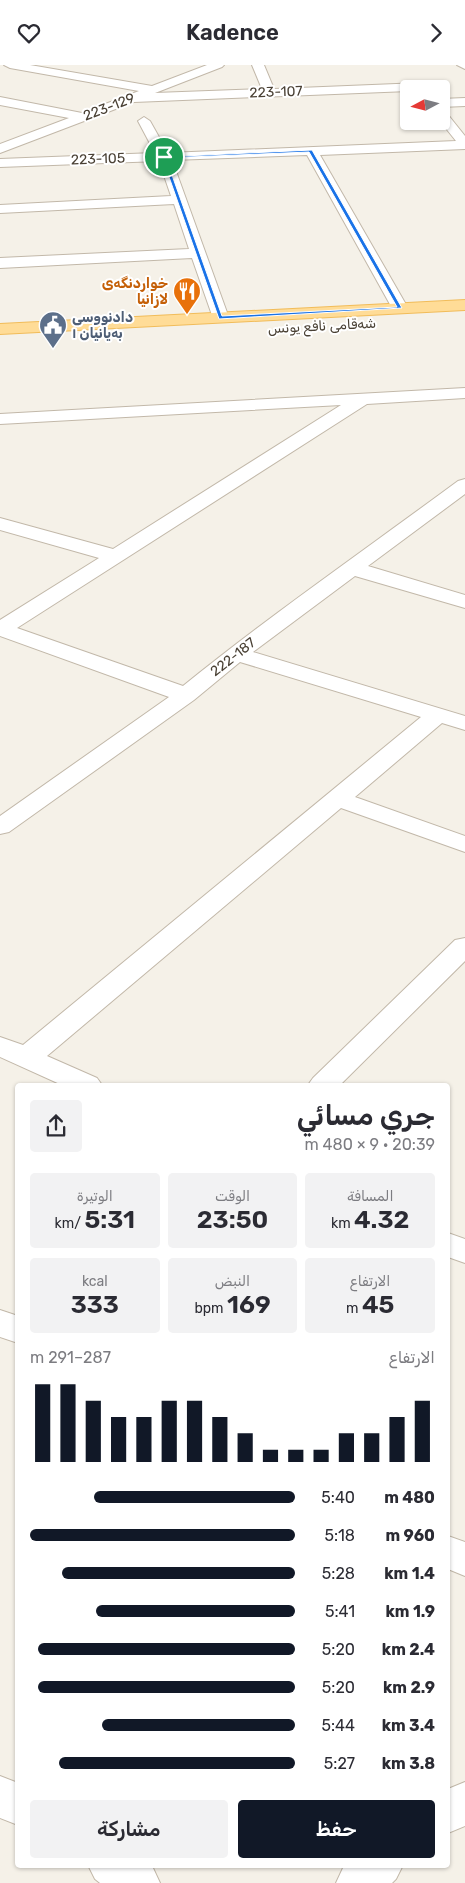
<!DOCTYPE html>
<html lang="ar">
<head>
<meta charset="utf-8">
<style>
	:root { --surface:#fff; --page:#f2f2f3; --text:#2b2b33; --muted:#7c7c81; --accent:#111827 }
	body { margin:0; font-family:Rubik,Vazirmatn,sans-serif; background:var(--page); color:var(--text); direction:rtl; height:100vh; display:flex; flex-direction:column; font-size:19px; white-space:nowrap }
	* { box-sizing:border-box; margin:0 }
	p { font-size:16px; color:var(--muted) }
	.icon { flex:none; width:28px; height:28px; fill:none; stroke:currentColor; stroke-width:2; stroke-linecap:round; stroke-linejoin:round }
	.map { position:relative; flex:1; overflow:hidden; direction:ltr }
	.details { position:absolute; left:15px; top:1018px; width:435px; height:785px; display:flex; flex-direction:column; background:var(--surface); border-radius:5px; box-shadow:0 1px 4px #0004; direction:rtl }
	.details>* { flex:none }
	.needle { width:32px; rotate:263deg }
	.tools { position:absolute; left:400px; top:15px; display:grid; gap:10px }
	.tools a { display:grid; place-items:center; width:50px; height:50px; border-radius:5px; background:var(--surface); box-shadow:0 1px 4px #0004; font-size:25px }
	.pin { position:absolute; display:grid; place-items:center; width:42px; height:42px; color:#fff; margin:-21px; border:2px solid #fff; border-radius:50%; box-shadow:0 1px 5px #0007 }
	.round { display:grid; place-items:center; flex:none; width:52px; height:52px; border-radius:5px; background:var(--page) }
	.headline { display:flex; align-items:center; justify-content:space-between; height:85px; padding:0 15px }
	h1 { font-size:28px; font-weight:600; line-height:38px }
	.figures { display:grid; grid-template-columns:repeat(3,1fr); gap:8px; height:85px; padding:5px 15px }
	.figures div { display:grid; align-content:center; border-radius:5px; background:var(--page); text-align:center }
	.figures b { font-size:25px; font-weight:600 }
	.figures small { font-size:14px; font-weight:400 }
	.figures p { font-size:14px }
	.chart { height:140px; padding:10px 15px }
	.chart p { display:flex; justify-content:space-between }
	.chart svg { width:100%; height:90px; margin-top:5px; stroke:var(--accent); stroke-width:6 }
	.primary-button { display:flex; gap:10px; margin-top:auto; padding:10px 15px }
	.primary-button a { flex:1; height:58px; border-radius:5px; background:var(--accent); color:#fff; font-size:20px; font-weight:600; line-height:58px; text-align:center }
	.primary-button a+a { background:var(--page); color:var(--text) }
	ul { padding:0 15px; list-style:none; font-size:16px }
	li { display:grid; grid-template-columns:80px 60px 1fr; align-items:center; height:38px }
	li i { height:12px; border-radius:6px; background:var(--accent) }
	header { display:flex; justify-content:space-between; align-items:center; height:65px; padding:0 15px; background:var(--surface); font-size:22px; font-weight:600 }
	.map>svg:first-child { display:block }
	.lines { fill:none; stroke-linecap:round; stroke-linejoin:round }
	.minor-casing { stroke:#c2b8a9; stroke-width:2 }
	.primary-casing { stroke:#f1bc5a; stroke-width:2 }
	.minor { fill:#fff; fill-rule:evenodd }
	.primary { fill:#ffdc97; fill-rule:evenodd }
	.route { fill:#1a73e8; stroke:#fff; fill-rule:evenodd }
	.labels { text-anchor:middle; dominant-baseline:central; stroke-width:4; stroke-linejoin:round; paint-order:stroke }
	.far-street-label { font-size:14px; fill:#4a4135; stroke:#fff }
	.far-food-label { font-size:14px; font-weight:bold; fill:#c56008; stroke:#fff; text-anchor:end }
	.far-service-label { font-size:14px; font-weight:bold; fill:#4e5e75; stroke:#fff; text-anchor:start }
</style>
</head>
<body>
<header><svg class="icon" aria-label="forward" viewBox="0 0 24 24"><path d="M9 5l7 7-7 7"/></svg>Kadence<svg class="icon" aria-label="heart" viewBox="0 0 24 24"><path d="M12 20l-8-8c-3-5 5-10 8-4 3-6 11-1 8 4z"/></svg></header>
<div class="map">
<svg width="465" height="1818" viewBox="0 0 465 1818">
	<rect width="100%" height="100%" fill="#f5f1e8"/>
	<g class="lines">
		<g class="minor-casing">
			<path id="minor" d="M4 0H30L152 21 207 0H224L222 2 155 28 262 24 252 0H264L274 24 421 18 427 22 426 24H409V26L134 37 0 88V79L69 53 0 40V32L82 48 139 26 10 3Z
				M457 0H465V4Z
				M465 33V41L441 42V34Z
				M441 45 445 46 465 71V84L320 90 408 243 406 246H394L392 243 307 90 172 95 229 253 227 256H215L213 253 192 193 0 203V193L189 184 174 139 0 148V140L171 131 159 96 0 102V94L155 88 138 56 144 52 150 56 168 88 456 76 440 56Z
				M465 323V333L367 339 17 563 183 621C272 549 366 484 458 416L465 414V429L368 501 465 530V543L355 511 253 587 465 651V665L442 658 355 732 465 771V787L341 743 47 991 97 1013 102 1020H62L0 992V972L23 980 421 652 240 597 194 635 9 767 0 769V751L169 632 0 571V555L99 493 0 465V453L113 484 341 340 0 359V349Z
				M465 873V896L340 1020H308L313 1013 455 875Z
				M448 1168 465 1174V1198L448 1192Z
				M0 1245 18 1251V1278L0 1272Z
				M448 1471 465 1477V1511L448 1504Z
				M0 1711 18 1718V1760L0 1753Z
				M465 1717V1761L448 1768V1724Z
				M88 1800H148L153 1803 160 1818H100L95 1814Z
				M347 1800H403L396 1814 392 1818H336L343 1803Z"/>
		</g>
		<g class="primary-casing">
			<path id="primary" d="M465 235V245L0 269V259Z"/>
		</g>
		<use href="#minor" class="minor"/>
		<use href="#primary" class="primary"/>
	</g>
	<path class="route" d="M312 85 402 243 219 254 162 92ZM309 87 397 242 222 251 166 93Z"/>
	<defs>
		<g id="restaurant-pin" transform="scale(1.4375)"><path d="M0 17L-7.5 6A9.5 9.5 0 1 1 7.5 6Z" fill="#e8710a" stroke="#fff"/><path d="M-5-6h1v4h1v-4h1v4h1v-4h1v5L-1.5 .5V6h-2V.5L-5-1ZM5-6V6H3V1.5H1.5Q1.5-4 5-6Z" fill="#fff"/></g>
		<g id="civic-pin" transform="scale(1.4375)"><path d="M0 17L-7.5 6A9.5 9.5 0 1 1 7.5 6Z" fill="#5c6f8a" stroke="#fff"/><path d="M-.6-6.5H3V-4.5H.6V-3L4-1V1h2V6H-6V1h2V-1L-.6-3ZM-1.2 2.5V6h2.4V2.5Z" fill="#fff"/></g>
	</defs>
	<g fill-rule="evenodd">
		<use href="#restaurant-pin" x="187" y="226"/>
		<use href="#civic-pin" x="53" y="260"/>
	</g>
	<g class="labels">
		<g class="far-street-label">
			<text transform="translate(276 27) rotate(-2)">223-107</text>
			<text transform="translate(109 42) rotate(-21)">223-129</text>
			<text transform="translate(98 94) rotate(-2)">223-105</text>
			<text transform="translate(322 261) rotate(-3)">شەقامی نافع یونس</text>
			<text transform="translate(233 592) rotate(-38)">222-187</text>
		</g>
		<g class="far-food-label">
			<text x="168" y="218">خواردنگەی<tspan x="168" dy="16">لازانیا</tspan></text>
		</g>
		<g class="far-service-label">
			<text x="72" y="252">دادنووسی<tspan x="72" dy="16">بەیانیان ١</tspan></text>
		</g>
	</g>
</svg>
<div class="tools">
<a><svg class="needle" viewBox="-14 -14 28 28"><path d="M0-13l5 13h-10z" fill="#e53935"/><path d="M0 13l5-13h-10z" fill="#7c7c81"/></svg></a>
</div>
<div class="pin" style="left:164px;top:92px;background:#1e9e55"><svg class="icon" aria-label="arrive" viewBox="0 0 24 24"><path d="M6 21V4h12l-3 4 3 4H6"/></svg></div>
<section class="details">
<div class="headline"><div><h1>جري مسائي</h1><p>20:39 · 9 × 480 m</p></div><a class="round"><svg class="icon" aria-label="share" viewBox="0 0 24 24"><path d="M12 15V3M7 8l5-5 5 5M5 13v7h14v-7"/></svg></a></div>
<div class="figures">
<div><p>المسافة</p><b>4.32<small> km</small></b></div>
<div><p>الوقت</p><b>23:50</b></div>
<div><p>الوتيرة</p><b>5:31<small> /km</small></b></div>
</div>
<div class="figures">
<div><p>الارتفاع</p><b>45<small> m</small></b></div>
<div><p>النبض</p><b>169<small> bpm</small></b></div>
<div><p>kcal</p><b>333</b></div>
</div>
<div class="chart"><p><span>الارتفاع</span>287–291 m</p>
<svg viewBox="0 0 160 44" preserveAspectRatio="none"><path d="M5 44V6M15 44V6M25 44V14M35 44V22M45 44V22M55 44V14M65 44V14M75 44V22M85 44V30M95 44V38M105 44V38M115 44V38M125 44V30M135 44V30M145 44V22M155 44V14"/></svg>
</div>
<ul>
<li><b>480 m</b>5:40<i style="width:76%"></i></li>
<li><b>960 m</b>5:18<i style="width:100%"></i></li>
<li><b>1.4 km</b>5:28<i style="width:88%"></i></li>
<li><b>1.9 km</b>5:41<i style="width:75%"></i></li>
<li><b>2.4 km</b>5:20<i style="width:97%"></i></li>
<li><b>2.9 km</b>5:20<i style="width:97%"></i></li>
<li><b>3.4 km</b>5:44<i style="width:73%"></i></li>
<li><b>3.8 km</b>5:27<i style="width:89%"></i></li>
</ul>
<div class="primary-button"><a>حفظ</a><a>مشاركة</a></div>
</section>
</div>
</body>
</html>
